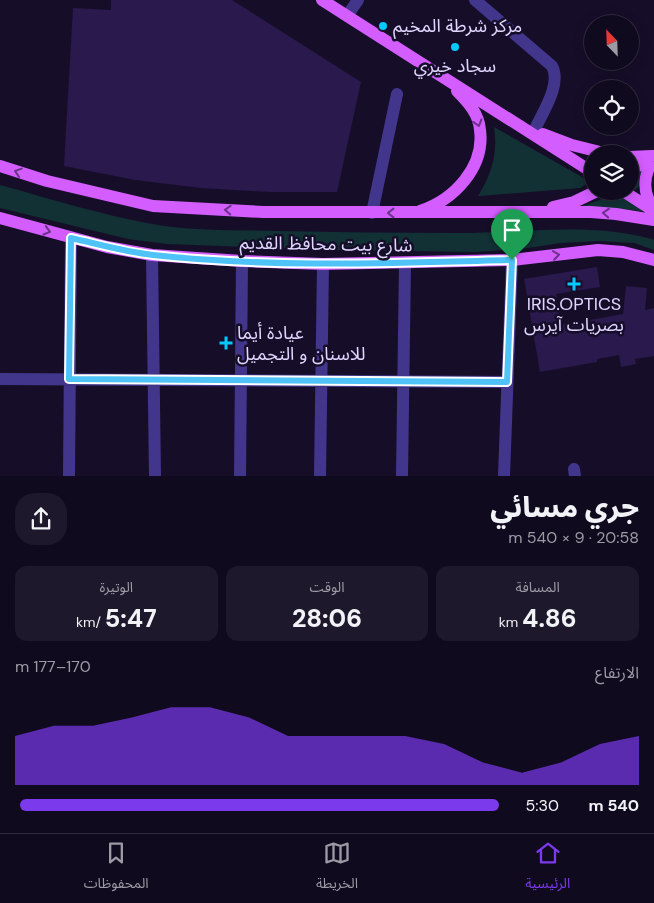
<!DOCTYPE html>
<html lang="ar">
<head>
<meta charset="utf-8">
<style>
	:root { --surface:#100a1f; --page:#1e182c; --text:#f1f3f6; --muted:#9c9aa4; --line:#302b3d; --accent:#7c3aed }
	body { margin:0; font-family:"DM Sans","Noto Sans Arabic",sans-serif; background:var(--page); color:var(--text); direction:rtl; height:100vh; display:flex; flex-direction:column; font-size:19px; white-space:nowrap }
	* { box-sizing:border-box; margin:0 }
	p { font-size:16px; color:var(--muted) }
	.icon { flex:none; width:28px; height:28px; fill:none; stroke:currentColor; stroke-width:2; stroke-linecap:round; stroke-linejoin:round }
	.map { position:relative; height:476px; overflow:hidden; direction:ltr }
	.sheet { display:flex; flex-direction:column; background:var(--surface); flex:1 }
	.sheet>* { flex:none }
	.needle { width:32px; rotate:337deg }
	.fabs { position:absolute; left:584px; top:15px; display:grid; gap:10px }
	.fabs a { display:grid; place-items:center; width:55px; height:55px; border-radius:50%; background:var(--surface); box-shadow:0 2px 12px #0003,0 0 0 1px var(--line); font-size:25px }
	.pin { position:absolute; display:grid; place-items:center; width:42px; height:42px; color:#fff; margin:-51px -21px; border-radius:50% 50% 50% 0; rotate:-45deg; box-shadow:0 0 5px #0007 }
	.pin .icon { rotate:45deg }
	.round { display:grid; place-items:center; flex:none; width:52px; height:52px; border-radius:20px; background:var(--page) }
	.head { display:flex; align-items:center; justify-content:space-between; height:85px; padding:0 15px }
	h1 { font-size:28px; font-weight:800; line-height:38px }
	.figures { display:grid; grid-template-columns:repeat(3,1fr); gap:8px; height:85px; padding:5px 15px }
	.figures div { display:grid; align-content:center; border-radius:12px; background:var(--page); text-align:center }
	.figures b { font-size:25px; font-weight:800 }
	.figures small { font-size:14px; font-weight:400 }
	.figures p { font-size:14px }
	.chart { height:140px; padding:10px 15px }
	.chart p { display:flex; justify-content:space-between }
	.chart svg { width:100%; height:90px; margin-top:5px; fill:var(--accent); opacity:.7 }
	ul { padding:0 15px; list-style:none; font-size:16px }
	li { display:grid; grid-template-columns:80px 60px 1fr; align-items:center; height:38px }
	li i { height:12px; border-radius:6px; background:var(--accent) }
	.tabs { display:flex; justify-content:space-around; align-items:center; height:70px; border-top:1px solid var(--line); background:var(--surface); font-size:14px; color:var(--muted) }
	.tabs a { display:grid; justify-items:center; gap:2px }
	.tabs .active { color:var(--accent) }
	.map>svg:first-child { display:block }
	.green { fill:#113134 }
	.building { fill:#29194c }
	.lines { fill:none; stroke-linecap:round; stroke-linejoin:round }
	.minor { stroke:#42368c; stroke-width:12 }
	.major { stroke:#d45dff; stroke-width:12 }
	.oneway { stroke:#6b3289 }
	.route-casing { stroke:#fff; stroke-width:10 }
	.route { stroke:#4fc3f7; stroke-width:6 }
	.poi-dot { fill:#02caff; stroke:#160e29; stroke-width:2 }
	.labels { text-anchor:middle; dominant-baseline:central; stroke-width:5; stroke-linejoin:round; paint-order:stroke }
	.poi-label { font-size:18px; fill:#e0d6ff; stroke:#160e29; text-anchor:start }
	.street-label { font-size:18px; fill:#e0d6ff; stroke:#160e29 }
</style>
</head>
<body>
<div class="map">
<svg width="654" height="476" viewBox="0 0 654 476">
	<rect width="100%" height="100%" fill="#160e29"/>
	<path class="green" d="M494 127 582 177 588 183 580 188 478 196C492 174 498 153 494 127Z
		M642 170 639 187 635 190 630 187V178Z
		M0 185C52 199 104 216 158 225 197 231 238 230 278 231 336 232 394 233 452 233 519 234 586 221 652 239L654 240V250L634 243 599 241 561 243 521 249 475 252 332 250 167 244 128 239 0 208Z
		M615 194 651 213C626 208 603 208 578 208Z"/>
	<path class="building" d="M111 0H232L361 82 337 192H271L201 188 135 180 64 166 73 8 111 10Z
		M597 267 600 287 556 294 561 325 623 314 626 286 647 288 645 310 654 308V356L635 359 636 364 621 367 619 355 597 359V362L540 372 524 279Z"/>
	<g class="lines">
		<path class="minor" d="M475 0 552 66C562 85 542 113 534 131
			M347 16 358 0
			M372 213 397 94
			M152 255 155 476
			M0 379 507 382
			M574 469 575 476
			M69 476 71 238
			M240 476 242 261
			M320 476 323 264
			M402 476 405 263
			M504 476 512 260"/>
		<path class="major" d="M322 0 592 172
			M543 134 572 145 608 154
			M630 157 652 156
			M654 158C643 175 642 193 654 209
			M0 166 47 181 153 206 263 212H591L616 214 654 220
			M630 171 654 156
			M623 191 654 211
			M553 207 574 202 597 191
			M420 211C454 200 485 167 480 130 479 114 468 102 457 91
			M0 218 107 247 152 255 242 261 323 264 512 260 598 250 623 252 654 260"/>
	</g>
	<defs><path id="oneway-chevron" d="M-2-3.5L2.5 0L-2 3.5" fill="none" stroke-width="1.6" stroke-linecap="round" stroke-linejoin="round" transform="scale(1.25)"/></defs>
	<g class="oneway">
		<use href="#oneway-chevron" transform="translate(478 123) rotate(73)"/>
		<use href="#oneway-chevron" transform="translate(18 172) rotate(-162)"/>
		<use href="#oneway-chevron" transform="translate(228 210) rotate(-177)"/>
		<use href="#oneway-chevron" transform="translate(391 213) rotate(-180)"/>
		<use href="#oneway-chevron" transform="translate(606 213) rotate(-176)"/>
		<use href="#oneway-chevron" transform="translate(47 231) rotate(16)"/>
		<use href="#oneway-chevron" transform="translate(556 255) rotate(-8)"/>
	</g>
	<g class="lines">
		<g class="route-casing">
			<path id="route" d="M71 238C98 244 125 252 153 255 272 268 393 263 512 260L507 382 69 379Z"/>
		</g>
		<use href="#route" class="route"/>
	</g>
	<g class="poi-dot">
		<circle cx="383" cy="26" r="5"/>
		<circle cx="455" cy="47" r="5"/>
		<path d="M571.5 276.5h5v5h5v5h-5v5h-5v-5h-5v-5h5z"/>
		<path d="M223.5 335.5h5v5h5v5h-5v5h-5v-5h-5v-5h5z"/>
	</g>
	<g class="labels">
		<g class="poi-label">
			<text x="393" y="26">مركز شرطة المخيم</text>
			<text x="455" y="66" text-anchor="middle">سجاد خيري</text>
			<text x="574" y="304" text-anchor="middle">IRIS.OPTICS<tspan x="574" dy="21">بصريات آيرس</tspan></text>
			<text x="237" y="333">عيادة أيما<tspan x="237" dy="21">للاسنان و التجميل</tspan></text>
		</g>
		<g class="street-label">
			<text transform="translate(326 244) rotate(1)">شارع بيت محافظ القديم</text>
		</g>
	</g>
</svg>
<div class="fabs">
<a><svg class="needle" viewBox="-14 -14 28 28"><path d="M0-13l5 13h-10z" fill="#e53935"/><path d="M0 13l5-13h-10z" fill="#9c9aa4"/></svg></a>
<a><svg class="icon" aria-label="locate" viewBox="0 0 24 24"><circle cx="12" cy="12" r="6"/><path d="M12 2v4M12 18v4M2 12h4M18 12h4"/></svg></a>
<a><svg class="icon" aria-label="layers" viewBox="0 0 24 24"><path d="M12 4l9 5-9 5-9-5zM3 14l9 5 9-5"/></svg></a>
</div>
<div class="pin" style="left:512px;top:260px;background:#1e9e55"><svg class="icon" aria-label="arrive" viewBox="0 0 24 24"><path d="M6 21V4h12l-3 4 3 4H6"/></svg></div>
</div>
<section class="sheet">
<div class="head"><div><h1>جري مسائي</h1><p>20:58 · 9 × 540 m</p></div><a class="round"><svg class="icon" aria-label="share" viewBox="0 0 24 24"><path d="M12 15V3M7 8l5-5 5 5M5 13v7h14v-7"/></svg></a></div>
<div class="figures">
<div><p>المسافة</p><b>4.86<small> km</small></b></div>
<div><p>الوقت</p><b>28:06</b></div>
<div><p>الوتيرة</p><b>5:47<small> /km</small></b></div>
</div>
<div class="chart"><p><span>الارتفاع</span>170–177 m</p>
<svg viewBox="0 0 160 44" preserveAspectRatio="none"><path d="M0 44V20L10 15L20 15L30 11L40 6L50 6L60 11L70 20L80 20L90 20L100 20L110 24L120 33L130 38L140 33L150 24L160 20V44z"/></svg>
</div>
<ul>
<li><b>540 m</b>5:30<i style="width:99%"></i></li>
</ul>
</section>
<nav class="tabs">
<a class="active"><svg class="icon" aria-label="home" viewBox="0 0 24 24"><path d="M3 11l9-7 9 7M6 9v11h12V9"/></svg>الرئيسية</a>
<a><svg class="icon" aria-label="map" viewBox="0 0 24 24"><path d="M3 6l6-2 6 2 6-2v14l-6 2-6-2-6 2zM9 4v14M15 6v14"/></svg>الخريطة</a>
<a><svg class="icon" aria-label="saved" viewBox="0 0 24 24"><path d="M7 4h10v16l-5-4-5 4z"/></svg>المحفوظات</a>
</nav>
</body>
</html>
